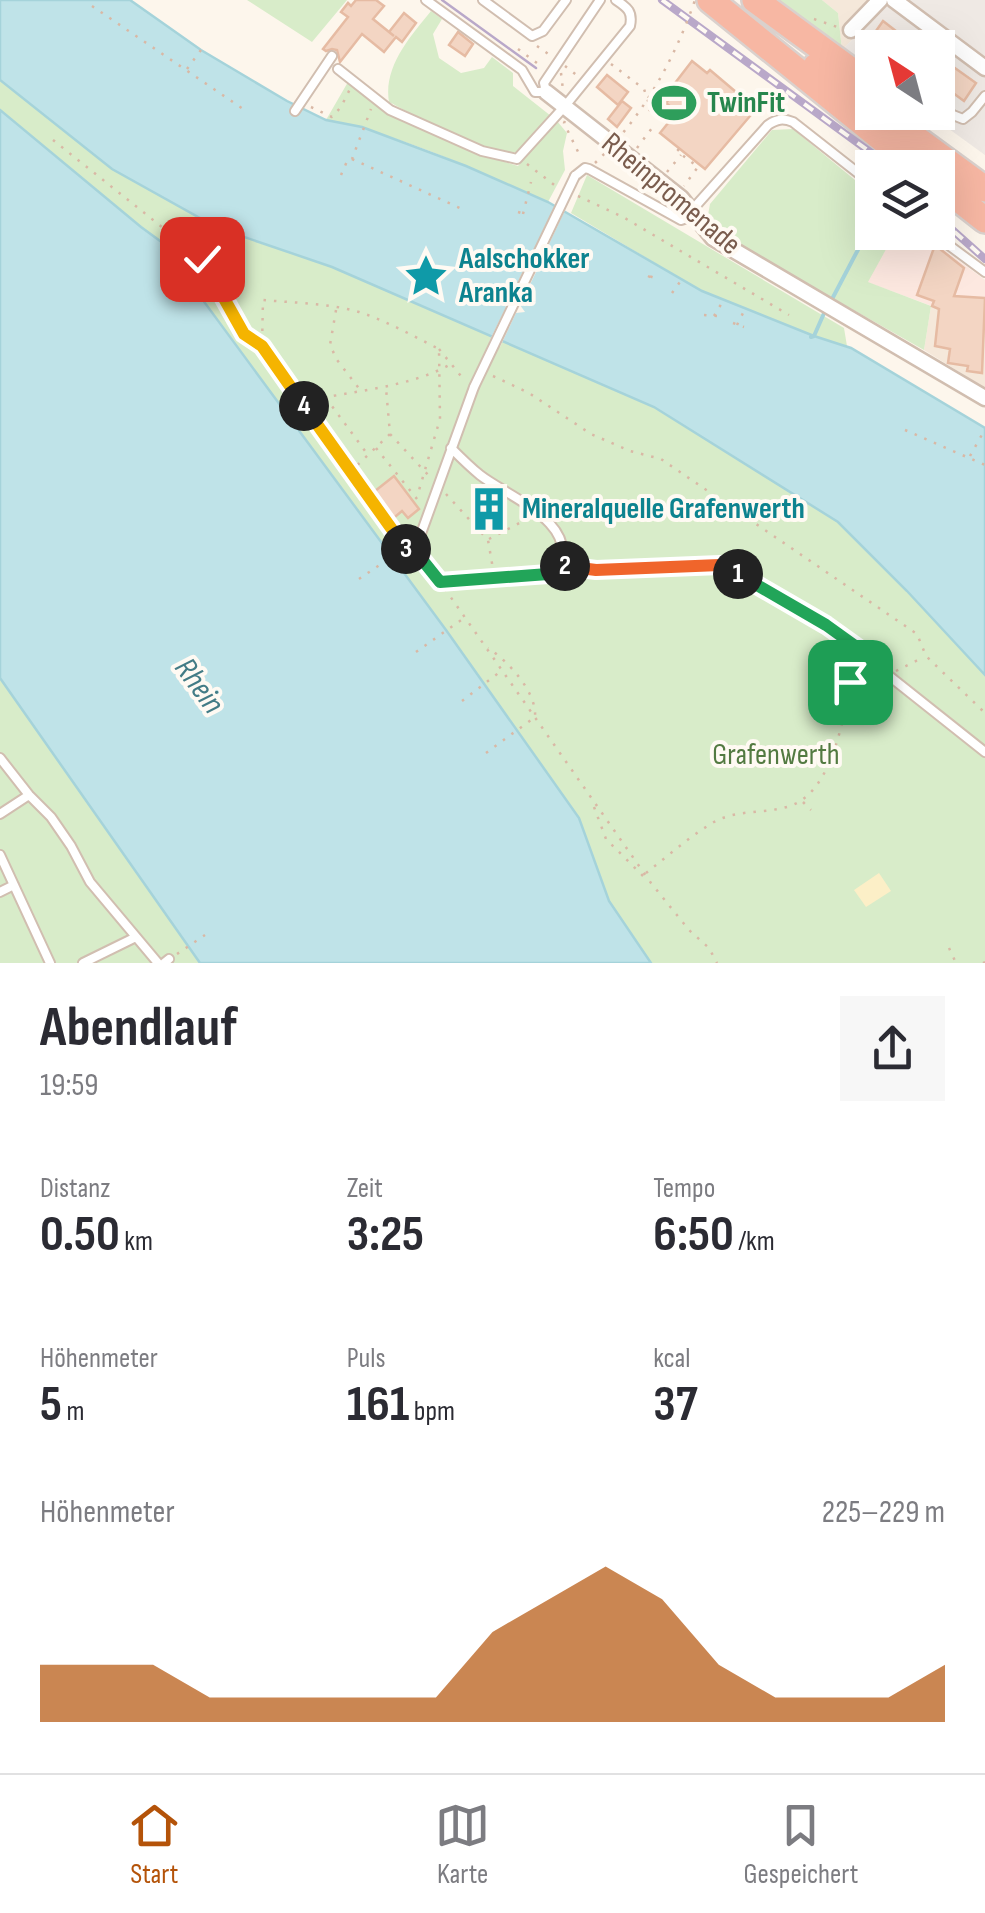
<!DOCTYPE html>
<html lang="de">
<head>
<meta charset="utf-8">
<style>
	:root { --surface:#fff; --page:#f7f7f7; --text:#2b2b33; --muted:#7c7c81; --line:#e1e1e2; --accent:#b45309 }
	body { margin:0; font-family:"Sofia Sans Condensed",sans-serif; background:var(--page); color:var(--text); height:100vh; display:flex; flex-direction:column; font-size:38px; white-space:nowrap }
	* { box-sizing:border-box; margin:0 }
	p { font-size:32px; color:var(--muted) }
	.icon { flex:none; width:55px; height:55px; fill:none; stroke:currentColor; stroke-width:2; stroke-linecap:round; stroke-linejoin:round }
	.map { position:relative; height:963px; overflow:hidden }
	.side { display:flex; flex-direction:column; background:var(--surface); flex:1 }
	.side>* { flex:none }
	.needle { width:65px; rotate:324deg }
	.fabs { position:absolute; left:855px; top:30px; display:grid; gap:20px }
	.fabs a { display:grid; place-items:center; width:100px; height:100px; border-radius:0px; background:var(--surface); box-shadow:0 10px 40px #0002; font-size:50px }
	.pin { position:absolute; display:grid; place-items:center; width:85px; height:85px; color:#fff; margin:-42px; border-radius:20px; box-shadow:0 5px 15px #0006 }
	.km { position:absolute; width:50px; height:50px; margin:-25px; border-radius:50%; background:#222; color:#fff; font-size:28px; line-height:50px; text-align:center }
	.round { display:grid; place-items:center; flex:none; width:105px; height:105px; border-radius:0px; background:var(--page) }
	.summary { display:flex; align-items:center; justify-content:space-between; height:170px; padding:0 40px }
	h1 { font-size:55px; font-weight:700; line-height:75px }
	.metrics { display:grid; grid-template-columns:repeat(3,1fr); gap:15px; height:170px; padding:10px 40px }
	.metrics div { display:grid; align-content:center }
	.metrics b { font-size:50px; font-weight:700 }
	.metrics small { font-size:28px; font-weight:400 }
	.metrics p { font-size:28px }
	.chart { height:280px; padding:20px 40px }
	.chart p { display:flex; justify-content:space-between }
	.chart svg { width:100%; height:180px; margin-top:10px; fill:var(--accent); opacity:.7 }
	.tabs { display:flex; justify-content:space-around; align-items:center; height:140px; border-top:2px solid var(--line); background:var(--surface); font-size:28px; color:var(--muted) }
	.tabs a { display:grid; justify-items:center; gap:5px }
	.tabs .current { color:var(--accent) }
	.map>svg:first-child { display:block }
	.residential { fill:#f5e8da }
	.commercial { fill:#fde8e0 }
	.industrial { fill:#efe9e4 }
	.green { fill:#d8ecc9 }
	.sand { fill:#fcefc7 }
	.water { fill:#bfe3e8; stroke:#a5d3da; stroke-width:2.5 }
	.pier { fill:#fdf6ec }
	.lines { fill:none; stroke-linecap:round; stroke-linejoin:round }
	.stream { stroke:#a5d3da; stroke-width:4 }
	.building { fill:#f3d5c3; stroke:#e6bba3; stroke-width:2.5 }
	.lane-casing { stroke:#d1beb0; stroke-width:12 }
	.street-casing { stroke:#d1beb0; stroke-width:19 }
	.highway-casing { stroke:#dad1cd; stroke-width:30 }
	.path { stroke:#d9b8a5; stroke-width:2.5; stroke-dasharray:2.5 8; stroke-linecap:butt }
	.lane { stroke:#fff; stroke-width:8 }
	.street { stroke:#fff; stroke-width:14 }
	.highway { stroke:#f7b7a3; stroke-width:25 }
	.tram { stroke:#b9a8c9; stroke-width:2.5 }
	.rail-casing { stroke:#b9a8c9; stroke-width:8 }
	.rail { stroke:#fffaf3; stroke-width:4; stroke-dasharray:11; stroke-linecap:butt }
	.lane-bridge-casing { stroke:#d1beb0; stroke-width:12; stroke-linecap:butt }
	.path-bridge { stroke:#d9b8a5; stroke-width:2.5; stroke-dasharray:2.5 8; stroke-linecap:butt }
	.lane-bridge { stroke:#fff; stroke-width:8 }
	.split-1-casing { stroke:#fff; stroke-width:20 }
	.split-2-casing { stroke:#fff; stroke-width:20 }
	.split-3-casing { stroke:#fff; stroke-width:20 }
	.split-4-casing { stroke:#fff; stroke-width:20 }
	.split-5-casing { stroke:#fff; stroke-width:20 }
	.split-1 { stroke:#22a559; stroke-width:12 }
	.split-2 { stroke:#f0652b; stroke-width:12 }
	.split-3 { stroke:#22a559; stroke-width:12 }
	.split-4 { stroke:#f5b400; stroke-width:12 }
	.split-5 { stroke:#f5b400; stroke-width:12 }
	.labels { text-anchor:middle; dominant-baseline:central; stroke-width:8; stroke-linejoin:round; paint-order:stroke }
	.leisure-label { font-size:30px; font-weight:bold; fill:#27864d; stroke:#fffaf3; text-anchor:start }
	.street-label { font-size:30px; fill:#7a5c4d; stroke:#fffaf3 }
	.culture-label { font-size:30px; font-weight:bold; fill:#0d838f; stroke:#fffaf3; text-anchor:start }
	.park-label { font-size:30px; fill:#537a41; stroke:#fffaf3 }
	.water-label { font-size:32px; font-style:italic; fill:#437c86; stroke:#fffaf3 }
</style>
</head>
<body>
<div class="map">
<svg width="985" height="963" viewBox="0 0 985 963">
	<rect width="100%" height="100%" fill="#fdf6ec"/>
	<path class="residential" d="M822 0H891L842 50 838 13Z
		M948 305 985 307V388L924 350 931 306 947 312Z"/>
	<path class="commercial" d="M895 233H921L985 280V307L949 305 948 312 867 282Z"/>
	<path class="industrial" d="M891 0H985V155L927 113 938 112V48H872V72L842 50Z"/>
	<path class="green" d="M247 0H347L312 42Z
		M774 0H822L838 13 842 50Z
		M431 11 442 19 433 34 439 58 461 73 484 68 492 57 513 73V86L551 116C544 125 528 146 519 151 497 163 413 114 389 102 383 67 410 37 431 11Z
		M0 80 112 169 218 228 332 267 654 407 838 522 907 591 985 675V963H651L609 901 579 818 446 630 202 299 197 285V268L141 227 0 110Z
		M348 82 381 108 438 136 469 151 518 166 557 121 567 133 563 151 565 170 548 202C476 170 403 135 326 120Z
		M793 129 872 194V232L895 233 868 282 931 306 924 350 739 245 708 215 710 204 772 130Z
		M587 175 844 328 847 346 814 336 702 291 571 213Z
		M0 678 200 963H0Z"/>
	<path class="sand" d="M879 873 891 891 866 907 854 890Z"/>
	<path class="water" d="M0 0H130L201 50 287 101 326 120 362 127 466 166 548 202 702 291 814 336 851 348 985 428V675L907 591 838 522 654 407 332 267 218 228 112 169 0 80Z
		M0 110 141 227 197 268V285L202 299 446 630 579 818 609 901 651 963H200L0 678Z"/>
	<path class="pier" d="M557 201 567 206 542 259 547 266H539L520 305 525 312 516 313 500 347 489 342 506 307 501 300 510 299 528 260 523 254 532 253Z"/>
	<g class="lines">
		<path class="stream" d="M830 303 872 223
			M811 337 814 336 825 311"/>
	</g>
	<path class="building" d="M356 0H376L384 6 373 19 394 36 389 32 404 13 416 23 402 42 396 37 384 52 362 34 340 62 337 50 332 49 326 51 323 49 348 17 341 12 348 3 351 6Z
		M883 21 918 48H864Z
		M458 32 473 44 465 56 449 45Z
		M938 56 976 83 964 101 938 82Z
		M692 61 707 73 710 70 756 109 705 169 660 133 677 112 666 103 676 90 672 87Z
		M607 75 628 92 618 105 597 87Z
		M622 101 631 108 617 127 608 119Z
		M935 245 964 268 954 296 985 298 982 373 967 371 968 366 948 363 950 349 935 346 939 309 932 306 934 301 917 295Z
		M394 476 419 509 408 518 402 511 390 521 370 495Z"/>
	<g class="lines">
		<g class="lane-casing">
			<path id="lane" d="M426 0 522 70 535 92H546L544 83 600 0
				M483 0 532 36 543 31 566 0
				M338 69 390 110 482 151 517 159 565 106 630 26C633 12 628 8 616 0
				M938 104 953 115 963 119 972 112 985 96
				M295 111 332 56
				M575 176 585 168 589 169 681 220 696 215
				M692 210 768 125C777 119 783 118 793 122L872 184
				M931 232 985 272
				M414 553 474 387
				M560 565 596 571 719 565 748 578 825 625 985 752
				M440 581 548 574 559 569C580 522 508 497 480 475 470 467 460 457 451 448
				M0 758 29 795 51 817 71 846 90 882 158 963
				M0 814 29 795
				M0 855 50 963
				M0 892 14 885
				M83 963 136 937
				M164 963 169 959"/>
		</g>
		<g class="street-casing">
			<path id="street" d="M894 0 985 68
				M851 30 880 0
				M546 92 681 198 713 238 985 398"/>
		</g>
		<g class="highway-casing">
			<path id="highway" d="M710 0 918 168
				M755 0 852 71
				M816 66 872 107
				M880 112 985 189
				M938 183 985 220"/>
		</g>
		<path class="path" d="M92 6 246 111
			M814 19 840 28
			M537 46 551 56
			M518 49 541 66
			M611 64 644 89 649 104 656 111 654 113 643 106
			M565 66 579 77
			M187 69 201 50
			M561 73 563 90
			M311 107 332 117 341 107 350 89
			M565 121 564 123 581 158
			M53 140 202 259 245 335 262 346
			M637 148 655 124
			M679 149 677 151 698 167 684 186
			M352 159 462 209
			M527 164 557 187
			M667 172 681 155
			M341 175 348 159H352L371 109
			M578 196 623 217 789 315
			M518 212 528 215
			M523 214 531 182
			M648 276 654 279
			M651 278 654 269
			M672 293 682 279
			M336 310 330 345 337 360 361 391
			M704 315 717 316
			M714 316 723 301
			M733 323 744 327
			M737 325 744 311
			M439 349 465 381
			M493 376 529 393 591 434 630 451 661 459 917 634 926 656 985 713
			M326 398 368 455
			M303 402C349 391 409 388 451 364
			M905 430 985 465
			M390 434 430 477
			M376 448 421 504
			M970 456 984 431
			M350 472 390 434 386 388
			M446 494 488 540 493 569
			M489 539 531 517
			M405 548 262 346 263 300C295 303 328 303 359 312 387 321 413 336 439 349L440 419 417 497
			M420 558 435 575
			M359 579 403 549
			M445 589 651 883 689 930 709 948 717 963
			M416 652 464 618
			M896 671 924 657
			M462 701 501 671
			M486 753 535 717C537 692 508 661 488 648
			M803 802 811 810
			M594 807 606 839 647 880
			M646 873C668 856 690 836 714 822 737 809 766 814 790 806 837 790 845 703 855 663
			M949 948 956 963
			M177 954 205 935
			M983 963 985 962"/>
		<use href="#lane" class="lane"/>
		<use href="#street" class="street"/>
		<use href="#highway" class="highway"/>
		<path class="tram" d="M442 0 536 68"/>
		<g class="rail-casing">
			<path id="rail" d="M662 0 892 168
				M938 217 985 259"/>
		</g>
		<use href="#rail" class="rail"/>
		<g class="lane-bridge-casing">
			<path id="lane-bridge" d="M474 387 575 176"/>
		</g>
		<path class="path-bridge" d="M595 163C642 118 674 61 695 0"/>
		<use href="#lane-bridge" class="lane-bridge"/>
	</g>
	<g class="lines">
		<g class="split-1-casing">
			<path id="split-1" d="M738 574 826 625 858 648 850 682"/>
		</g>
		<g class="split-2-casing">
			<path id="split-2" d="M565 566 596 570 720 565 738 574"/>
		</g>
		<g class="split-3-casing">
			<path id="split-3" d="M406 549 420 557 440 582 548 574 559 568 560 565 565 566"/>
		</g>
		<g class="split-4-casing">
			<path id="split-4" d="M304 406 406 549"/>
		</g>
		<g class="split-5-casing">
			<path id="split-5" d="M202 259 244 334 262 346 304 406"/>
		</g>
		<use href="#split-1" class="split-1"/>
		<use href="#split-2" class="split-2"/>
		<use href="#split-3" class="split-3"/>
		<use href="#split-4" class="split-4"/>
		<use href="#split-5" class="split-5"/>
	</g>
	<defs>
		<g id="stadium-bare" transform="scale(3.45)"><path d="M0-5a6.5 5 0 1 0 0 10a6.5 5 0 1 0 0-10ZM-3.5-1.8h7v3.6h-7Z" fill="#2e9e5b" stroke="#fffaf3" stroke-width="2.5" paint-order="stroke"/></g>
		<g id="sight-bare" transform="scale(3.45)"><path d="M0-6L1.8-2.2L6-1.7L2.9 1.2L3.7 5.4L0 3.3L-3.7 5.4L-2.9 1.2L-6-1.7L-1.8-2.2Z" fill="#0f9aa8" stroke="#fffaf3" stroke-width="2.5" paint-order="stroke"/></g>
		<g id="building-bare" transform="scale(3.45)"><path d="M-4-6H4V6H1V3H-1V6H-4ZM-2.5-4.3h1.7v1.8h-1.7ZM.8-4.3h1.7v1.8H.8ZM-2.5-1h1.7V.8h-1.7ZM.8-1h1.7V.8H.8Z" fill="#0f9aa8" stroke="#fffaf3" stroke-width="2.5" paint-order="stroke"/></g>
	</defs>
	<g fill-rule="evenodd">
		<use href="#stadium-bare" x="674" y="103"/>
		<use href="#sight-bare" x="426" y="276"/>
		<use href="#building-bare" x="489" y="509"/>
	</g>
	<g class="labels">
		<g class="leisure-label">
			<text x="707" y="103">TwinFit</text>
		</g>
		<g class="street-label">
			<text transform="translate(671 194) rotate(40)">Rheinpromenade</text>
		</g>
		<g class="culture-label">
			<text x="459" y="259">Aalschokker<tspan x="459" dy="34">Aranka</tspan></text>
			<text x="522" y="509">Mineralquelle Grafenwerth</text>
		</g>
		<g class="park-label">
			<text x="776" y="755">Grafenwerth</text>
		</g>
		<g class="water-label">
			<text transform="translate(199 686) rotate(54)">Rhein</text>
		</g>
	</g>
</svg>
<div class="fabs">
<a><svg class="needle" viewBox="-14 -14 28 28"><path d="M0-13l5 13h-10z" fill="#e53935"/><path d="M0 13l5-13h-10z" fill="#7c7c81"/></svg></a>
<a><svg class="icon" aria-label="layers" viewBox="0 0 24 24"><path d="M12 4l9 5-9 5-9-5zM3 14l9 5 9-5"/></svg></a>
</div>
<div class="pin" style="left:850px;top:682px;background:#1e9e55"><svg class="icon" aria-label="arrive" viewBox="0 0 24 24"><path d="M6 21V4h12l-3 4 3 4H6"/></svg></div>
<div class="pin" style="left:202px;top:259px;background:#d93025"><svg class="icon" aria-label="check" viewBox="0 0 24 24"><path d="M5 12l5 5 9-10"/></svg></div>
<b class="km" style="left:738px;top:574px">1</b>
<b class="km" style="left:565px;top:566px">2</b>
<b class="km" style="left:406px;top:549px">3</b>
<b class="km" style="left:304px;top:406px">4</b>
</div>
<section class="side">
<div class="summary"><div><h1>Abendlauf</h1><p>19:59</p></div><a class="round"><svg class="icon" aria-label="share" viewBox="0 0 24 24"><path d="M12 15V3M7 8l5-5 5 5M5 13v7h14v-7"/></svg></a></div>
<div class="metrics">
<div><p>Distanz</p><b>0.50<small> km</small></b></div>
<div><p>Zeit</p><b>3:25</b></div>
<div><p>Tempo</p><b>6:50<small> /km</small></b></div>
</div>
<div class="metrics">
<div><p>Höhenmeter</p><b>5<small> m</small></b></div>
<div><p>Puls</p><b>161<small> bpm</small></b></div>
<div><p>kcal</p><b>37</b></div>
</div>
<div class="chart"><p><span>Höhenmeter</span>225–229 m</p>
<svg viewBox="0 0 160 44" preserveAspectRatio="none"><path d="M0 44V30L10 30L20 30L30 38L40 38L50 38L60 38L70 38L80 22L90 14L100 6L110 14L120 30L130 38L140 38L150 38L160 30V44z"/></svg>
</div>
</section>
<nav class="tabs">
<a class="current"><svg class="icon" aria-label="home" viewBox="0 0 24 24"><path d="M3 11l9-7 9 7M6 9v11h12V9"/></svg>Start</a>
<a><svg class="icon" aria-label="map" viewBox="0 0 24 24"><path d="M3 6l6-2 6 2 6-2v14l-6 2-6-2-6 2zM9 4v14M15 6v14"/></svg>Karte</a>
<a><svg class="icon" aria-label="saved" viewBox="0 0 24 24"><path d="M7 4h10v16l-5-4-5 4z"/></svg>Gespeichert</a>
</nav>
</body>
</html>
